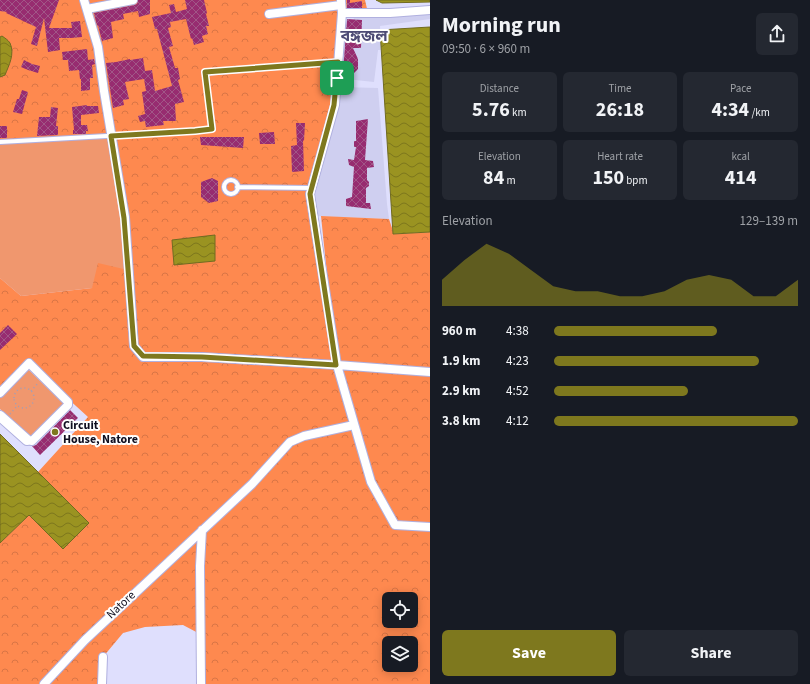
<!DOCTYPE html>
<html lang="en">
<head>
<meta charset="utf-8">
<style>
	:root { --surface:#171b24; --page:#242831; --text:#f1f3f6; --muted:#9ea1a6; --accent:#7e781e }
	body { margin:0; font-family:"Source Sans 3","Noto Sans Bengali",sans-serif; background:var(--page); color:var(--text); height:100vh; display:flex; flex-direction:column; font-size:15px; white-space:nowrap }
	* { box-sizing:border-box; margin:0 }
	p { font-size:13px; color:var(--muted) }
	.icon { flex:none; width:22px; height:22px; fill:none; stroke:currentColor; stroke-width:2; stroke-linecap:round; stroke-linejoin:round }
	.map { position:relative; flex:1; overflow:hidden }
	.drawer { display:flex; flex-direction:column; background:var(--surface); width:380px }
	.drawer>* { flex:none }
	.controls { position:absolute; left:382px; top:592px; display:grid; gap:8px }
	.controls a { display:grid; place-items:center; width:36px; height:36px; border-radius:6px; background:var(--surface); box-shadow:0 2px 10px #0003; font-size:20px }
	.pin { position:absolute; display:grid; place-items:center; width:34px; height:34px; color:#fff; margin:-17px; border-radius:8px; box-shadow:0 2px 6px #0006 }
	.round { display:grid; place-items:center; flex:none; width:42px; height:42px; border-radius:6px; background:var(--page) }
	.head { display:flex; align-items:center; justify-content:space-between; height:68px; padding:0 12px }
	h1 { font-size:22px; font-weight:700; line-height:30px }
	.stats { display:grid; grid-template-columns:repeat(3,1fr); gap:6px; height:68px; padding:4px 12px }
	.stats div { display:grid; align-content:center; border-radius:6px; background:var(--page); text-align:center }
	.stats b { font-size:20px; font-weight:700 }
	.stats small { font-size:11px; font-weight:400 }
	.stats p { font-size:11px }
	.chart { height:112px; padding:8px 12px }
	.chart p { display:flex; justify-content:space-between }
	.chart svg { width:100%; height:72px; margin-top:4px; fill:var(--accent); opacity:.7 }
	.cta { display:flex; gap:8px; margin-top:auto; padding:8px 12px }
	.cta a { flex:1; height:46px; border-radius:6px; background:var(--accent); color:#fff; font-size:16px; font-weight:700; line-height:46px; text-align:center }
	.cta a+a { background:var(--page); color:var(--text) }
	ul { padding:0 12px; list-style:none; font-size:13px }
	li { display:grid; grid-template-columns:64px 48px 1fr; align-items:center; height:30px }
	li i { height:10px; border-radius:5px; background:var(--accent) }
	main { display:flex; flex:1; min-height:0 }
	.map>svg:first-child { display:block }
	.built { fill:#cfcff0 }
	.green { fill:#f0976e }
	.forest { fill:url(#forest-crowns); fill-rule:evenodd }
	.water { fill:url(#water-waves); stroke:#716b21 }
	.building { fill:url(#building-cross-hatch) }
	.lines { fill:none; stroke-linecap:round; stroke-linejoin:round }
	.service-casing { stroke:#b0b0df; stroke-width:6 }
	.minor-casing { stroke:#b0b0df; stroke-width:10 }
	.tertiary-casing { stroke:#b0b0df; stroke-width:12 }
	.path { stroke:#9f9fb9; stroke-width:1.5; stroke-dasharray:1 3; stroke-linecap:butt }
	.service { stroke:#fff; stroke-width:4 }
	.minor { stroke:#fff; stroke-width:8 }
	.tertiary { stroke:#fff; stroke-width:10 }
	.route-casing { stroke:#fff; stroke-width:8 }
	.route { stroke:#7e781e; stroke-width:5 }
	.poi-dot { fill:#7e781e; stroke:#fff; stroke-width:1.5 }
	.labels { text-anchor:middle; dominant-baseline:central; stroke-width:4; stroke-linejoin:round; paint-order:stroke }
	.poi-label { font-size:12px; font-weight:bold; fill:#100f20; stroke:#fff; text-anchor:start }
	.street-label { font-size:12px; fill:#100f20; stroke:#fff }
	.district-label { font-size:16px; font-weight:bold; fill:#4e4c75; stroke:#fff }
</style>
</head>
<body>
<main>
<div class="map">
<svg width="430" height="684" viewBox="0 0 430 684">
	<defs>
		<pattern id="forest-crowns" width="20" height="18" patternUnits="userSpaceOnUse"><rect width="20" height="18" fill="#fe894f"/><path d="M2 6a3 3 0 1 1 6 0M12 15a3 3 0 1 1 6 0" fill="none" stroke="#d97545"/></pattern>
		<pattern id="water-waves" width="16" height="10" patternUnits="userSpaceOnUse"><rect width="16" height="10" fill="#9a9321"/><path d="M0 5q4-4 8 0t8 0" fill="none" stroke="#7c761c"/></pattern>
		<pattern id="building-cross-hatch" width="8" height="8" patternUnits="userSpaceOnUse"><rect width="8" height="8" fill="#972c70"/><path d="M0 0l8 8M0 8l8-8" fill="none" stroke="#a15687"/></pattern>
	</defs>
	<rect width="100%" height="100%" fill="#dfdffd"/>
	<path class="built" d="M430 12V19L380 26 381 50H378L374 82 337 78 341 28H353L354 16Z
		M341 87 378 88 387 204 389 219 314 216 213 129 318 167 340 105Z"/>
	<path class="green" d="M111 136 128 270 92 288 21 296 0 278V142Z
		M28 369 66 406 31 439 0 409V395Z"/>
	<path class="forest" d="M0 0H365L368 13H343L335 105 310 194 335 352 321 216 389 219 394 234 430 232V684H201L200 634 183 625 145 627 123 633 103 657 102 684H0V543L29 514 89 523 38 472 88 417 29 363 0 393V278L21 296 92 288 98 263 128 270 111 136 0 142ZM389 599H411V621H389ZM389 643H411V665H389Z"/>
	<path class="water" d="M376 0H430V2L382 3Z
		M430 27V232L393 234 380 30Z
		M2 36C5 38 8 40 10 43 15 54 9 65 5 75L0 77V37Z
		M215 235V261L174 265 172 240Z
		M0 434 89 523 63 549 29 515 0 543Z"/>
	<path class="building" d="M0 0H59L49 28H72L71 22 80 21 82 37 71 38H59L60 50 48 52 44 18 37 46 31 44 36 27 6 13 7 12 0 11Z
		M138 0H150V14L139 17 138 11 123 14 124 19 111 22 113 38 102 41 98 25 97 26 94 13 134 5 137 4Z
		M185 0H204L207 13 206 14 209 26H206L208 34 202 36 204 42 194 45 192 38 191 39 186 19 170 22 171 27 168 28 173 46 169 47 175 68H178L180 79 178 80 184 102 175 104 176 121H163L164 125 146 127 145 121 140 122 138 116 145 114 142 92 146 91 144 79 125 82 129 99 123 100 124 105 113 108 106 63 116 62 130 59V60L143 58 145 71 152 70 155 91 172 86 157 29H155L152 17 171 13 169 5 174 4 176 12 187 9Z
		M347 0H350V3L362 1V8H347Z
		M347 19 362 20 361 48H353L358 59V69L353 74 343 72Z
		M87 49 88 60 94 59 95 64 92 65 93 78H90V90L81 91V79H80L79 70 69 71 68 60H63L62 52Z
		M24 60 32 64 40 66 38 73 28 70 21 67Z
		M22 90 28 92 22 114 13 112 17 99H19Z
		M87 105V106H98L99 113 81 115V125H87L88 131H86V134H73V130H74L72 107Z
		M51 107 58 108 56 126H58V135L37 136 39 117H50Z
		M368 119 365 160 373 161 374 167 367 168V180L369 182V186L366 188V203H370L371 209 346 206V199L352 197 354 167 349 165 348 159 354 160 356 147H354V141H356V121Z
		M296 123H305L304 141 303 140 304 171 292 172 291 146 297 145Z
		M0 126H7V138H0Z
		M274 132 275 144H260L259 133Z
		M200 137H244L243 148 201 145Z
		M212 178 218 181V201L209 203 201 197V182Z
		M8 325 17 334 0 350V333Z
		M70 410 78 418 40 455 32 446 36 445Z"/>
	<g class="lines">
		<g class="service-casing">
			<path id="service" d="M0 142 195 131 213 129 205 73 338 62
				M224 187a7 7 0 1 1 14 0a7 7 0 1 1-14 0Z
				M237 187 312 188"/>
		</g>
		<g class="minor-casing">
			<path id="minor" d="M84 0 98 47 104 91 125 217 134 346 143 357H202L337 365 430 372
				M341 0 342 13 335 105 310 194 337 365 371 482 395 525 430 527
				M87 9 133 0
				M342 13H390L430 10
				M269 14 341 5
				M0 393 29 363 68 402V405L32 441 27 440
				M44 684 85 640 252 484 290 442 304 436 354 425
				M102 684 103 657
				M201 684 200 566 202 530"/>
		</g>
		<g class="tertiary-casing">
			<path id="tertiary" d="M0 416 27 440"/>
		</g>
		<path class="path" d="M14 398a10 10 0 1 1 20 0a10 10 0 1 1-20 0Z
			M31 391 39 382
			M10 414 18 405"/>
		<use href="#service" class="service"/>
		<use href="#minor" class="minor"/>
		<use href="#tertiary" class="tertiary"/>
	</g>
	<g class="lines">
		<g class="route-casing">
			<path id="route" d="M338 62 334 105 310 194 336 365 202 357 143 356 134 346 124 218 111 136 195 131 212 129 205 72Z"/>
		</g>
		<use href="#route" class="route"/>
	</g>
	<circle class="poi-dot" cx="55" cy="432" r="4"/>
	<g class="labels">
		<g class="poi-label">
			<text x="63" y="425">Circuit<tspan x="63" dy="14">House, Natore</tspan></text>
		</g>
		<g class="street-label">
			<text transform="translate(121 605) rotate(-43)">Natore</text>
		</g>
		<g class="district-label">
			<text x="364" y="36">বঙ্গজল</text>
		</g>
	</g>
</svg>
<div class="controls">
<a><svg class="icon" aria-label="locate" viewBox="0 0 24 24"><circle cx="12" cy="12" r="6"/><path d="M12 2v4M12 18v4M2 12h4M18 12h4"/></svg></a>
<a><svg class="icon" aria-label="layers" viewBox="0 0 24 24"><path d="M12 4l9 5-9 5-9-5zM3 14l9 5 9-5"/></svg></a>
</div>
<div class="pin" style="left:337px;top:78px;background:#1e9e55"><svg class="icon" aria-label="arrive" viewBox="0 0 24 24"><path d="M6 21V4h12l-3 4 3 4H6"/></svg></div>
</div>
<section class="drawer">
<div class="head"><div><h1>Morning run</h1><p>09:50 · 6 × 960 m</p></div><a class="round"><svg class="icon" aria-label="share" viewBox="0 0 24 24"><path d="M12 15V3M7 8l5-5 5 5M5 13v7h14v-7"/></svg></a></div>
<div class="stats">
<div><p>Distance</p><b>5.76<small> km</small></b></div>
<div><p>Time</p><b>26:18</b></div>
<div><p>Pace</p><b>4:34<small> /km</small></b></div>
</div>
<div class="stats">
<div><p>Elevation</p><b>84<small> m</small></b></div>
<div><p>Heart rate</p><b>150<small> bpm</small></b></div>
<div><p>kcal</p><b>414</b></div>
</div>
<div class="chart"><p><span>Elevation</span>129–139 m</p>
<svg viewBox="0 0 160 44" preserveAspectRatio="none"><path d="M0 44V28L10 16L20 6L30 12L40 22L50 32L60 35L70 35L80 38L90 38L100 35L110 28L120 25L130 28L140 38L150 38L160 28V44z"/></svg>
</div>
<ul>
<li><b>960 m</b>4:38<i style="width:67%"></i></li>
<li><b>1.9 km</b>4:23<i style="width:84%"></i></li>
<li><b>2.9 km</b>4:52<i style="width:55%"></i></li>
<li><b>3.8 km</b>4:12<i style="width:100%"></i></li>
</ul>
<div class="cta"><a>Save</a><a>Share</a></div>
</section>
</main>
</body>
</html>
